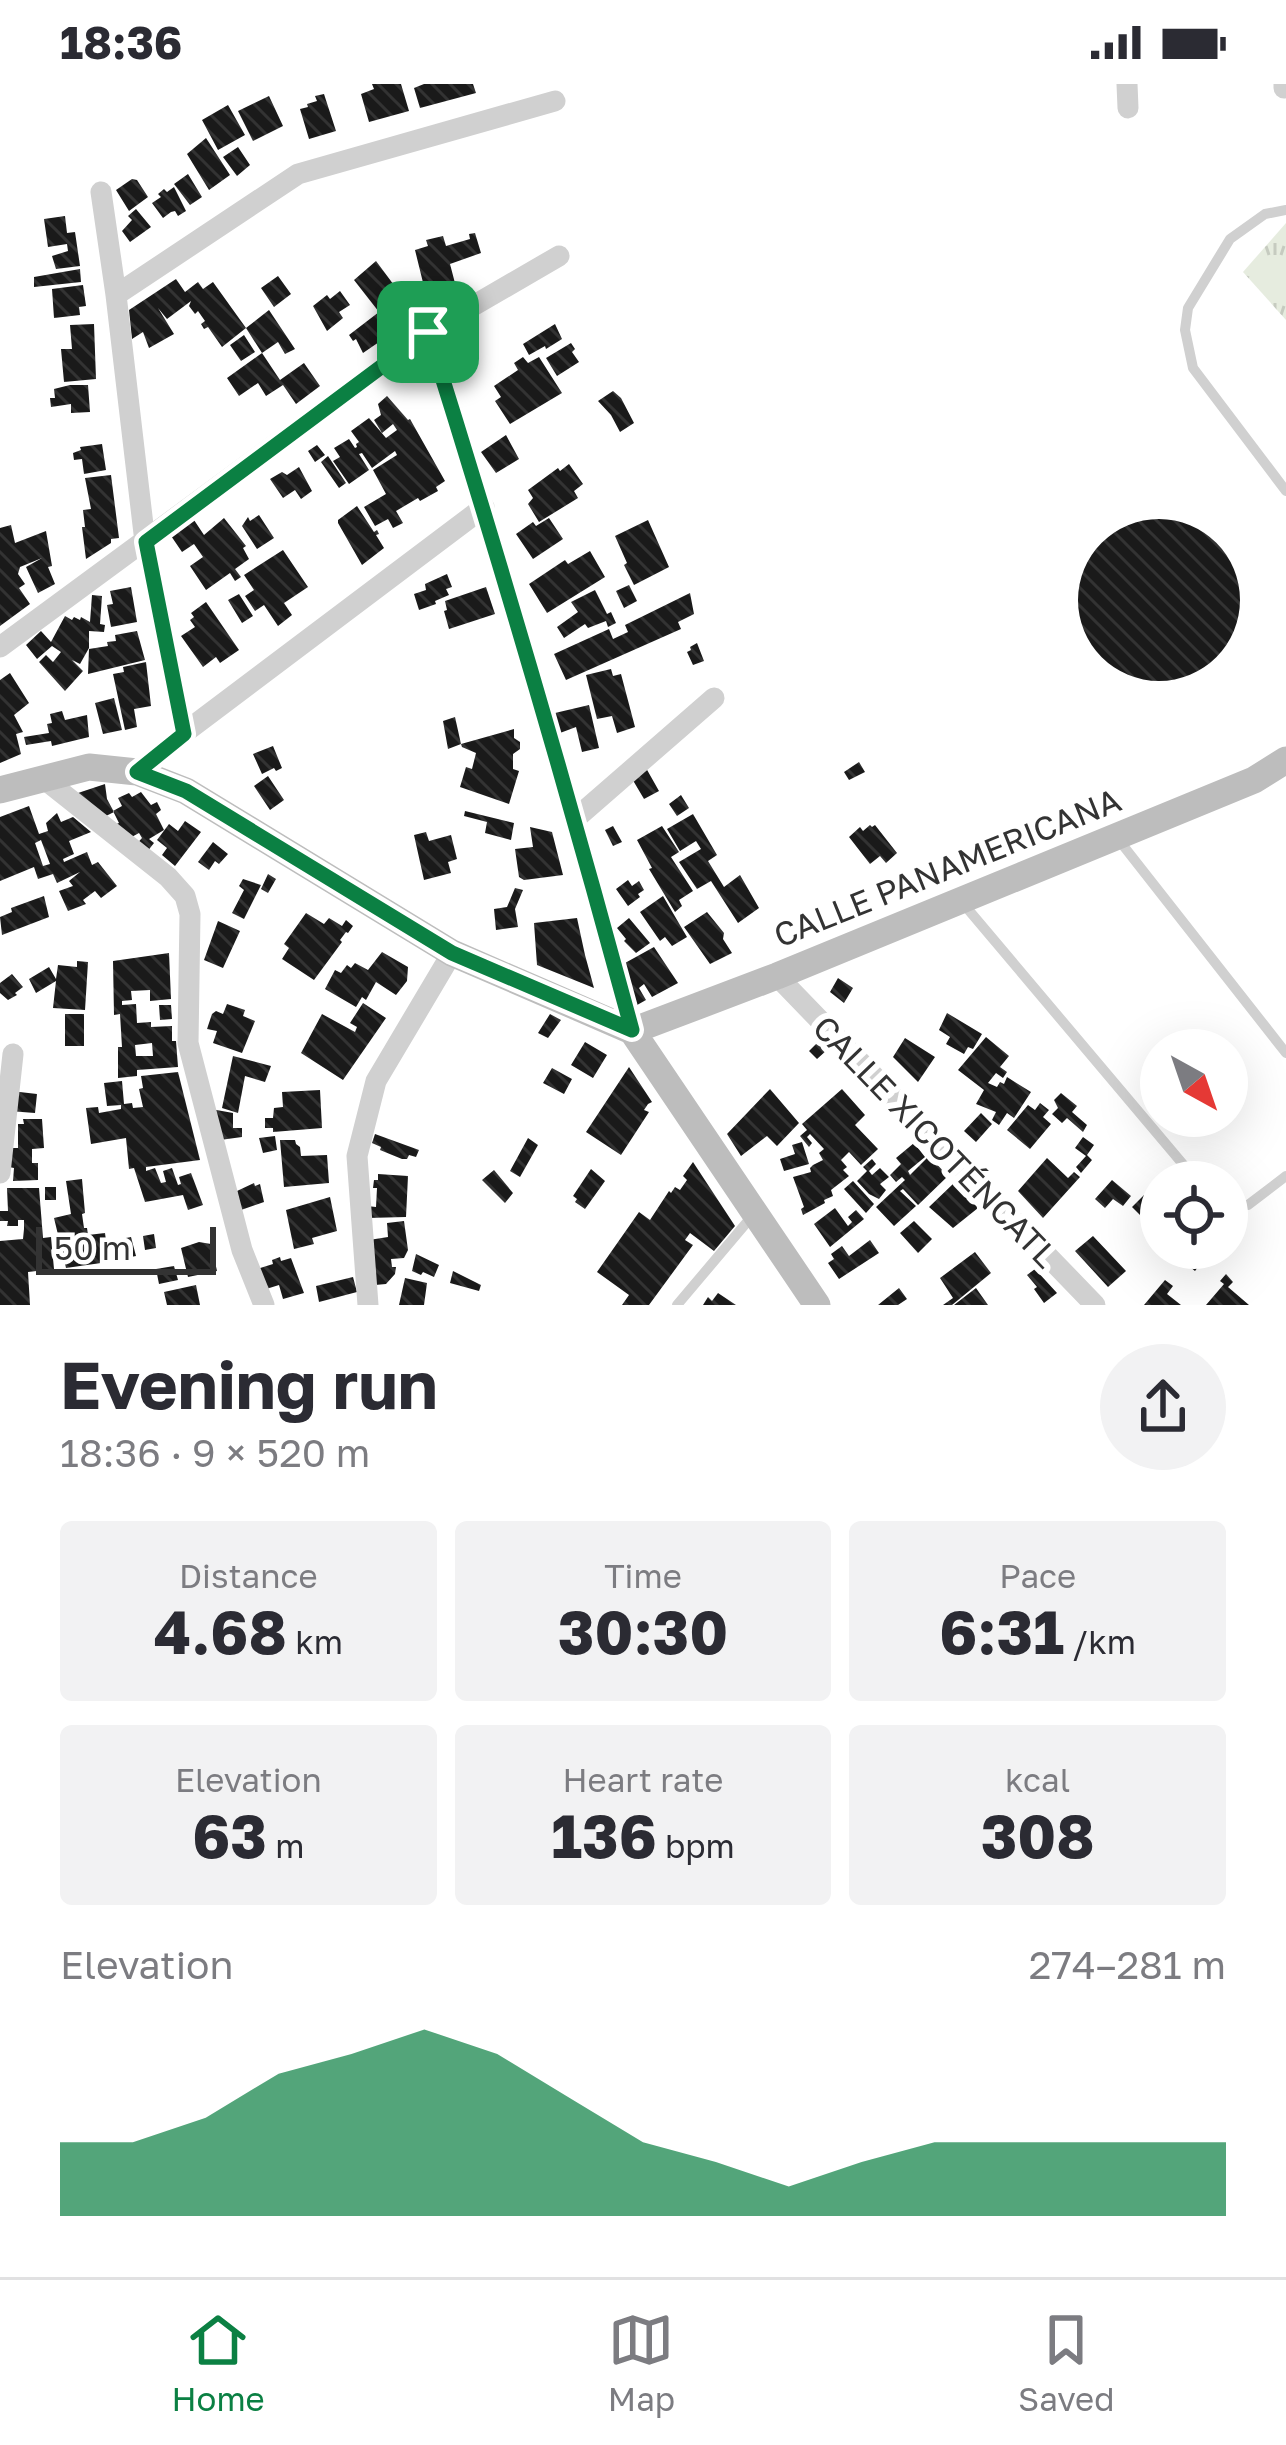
<!DOCTYPE html>
<html lang="en">
<head>
<meta charset="utf-8">
<style>
	:root { --surface:#fff; --page:#f2f2f3; --text:#2b2b33; --muted:#7c7c81; --line:#e1e1e2; --accent:#0b8043 }
	body { margin:0; font-family:"Golos Text",sans-serif; background:var(--page); color:var(--text); height:100vh; display:flex; flex-direction:column; font-size:45px; white-space:nowrap }
	* { box-sizing:border-box; margin:0 }
	p { font-size:39px; color:var(--muted) }
	.icon { flex:none; width:66px; height:66px; fill:none; stroke:currentColor; stroke-width:2; stroke-linecap:round; stroke-linejoin:round }
	.map { position:relative; height:1221px; overflow:hidden }
	.side { display:flex; flex-direction:column; background:var(--surface); flex:1 }
	.side>* { flex:none }
	.needle { width:78px; rotate:140deg }
	.controls { position:absolute; left:1140px; top:945px; display:grid; gap:24px }
	.controls a { display:grid; place-items:center; width:108px; height:108px; border-radius:50%; background:var(--surface); box-shadow:0 12px 48px #0002; font-size:60px }
	.scale { position:absolute; left:36px; bottom:30px; width:180px; box-sizing:border-box; padding-left:12px; border:6px solid #333; border-top:0; font-size:33px; line-height:42px; white-space:nowrap; color:#333; -webkit-text-stroke:9px #fff; paint-order:stroke }
	.pin { position:absolute; display:grid; place-items:center; width:102px; height:102px; color:#fff; margin:-51px; border-radius:24px; box-shadow:0 6px 18px #0006 }
	.round { display:grid; place-items:center; flex:none; width:126px; height:126px; border-radius:63px; background:var(--page) }
	.headline { display:flex; align-items:center; justify-content:space-between; height:204px; padding:0 60px }
	h1 { font-size:66px; font-weight:700; line-height:90px }
	.metrics { display:grid; grid-template-columns:repeat(3,1fr); gap:18px; height:204px; padding:12px 60px }
	.metrics div { display:grid; align-content:center; border-radius:12px; background:var(--page); text-align:center }
	.metrics b { font-size:60px; font-weight:700 }
	.metrics small { font-size:33px; font-weight:400 }
	.metrics p { font-size:33px }
	.chart { height:336px; padding:24px 60px }
	.chart p { display:flex; justify-content:space-between }
	.chart svg { width:100%; height:216px; margin-top:12px; fill:var(--accent); opacity:.7 }
	.status { display:flex; justify-content:space-between; align-items:center; height:84px; padding:0 60px; background:var(--surface); direction:ltr }
	.status svg { height:33px; fill:currentColor }
	.tab-bar { display:flex; justify-content:space-around; align-items:center; height:168px; border-top:3px solid var(--line); background:var(--surface); font-size:33px; color:var(--muted) }
	.tab-bar a { display:grid; justify-items:center; gap:6px }
	.tab-bar .active { color:var(--accent) }
	.map>svg:first-child { display:block }
	.park { fill:url(#park-tufts) }
	.building { fill:url(#building-back-hatch); fill-rule:evenodd }
	.lines { fill:none; stroke-linecap:round; stroke-linejoin:round }
	.lane { stroke:#d0d0d0; stroke-width:10 }
	.street { stroke:#d0d0d0; stroke-width:21 }
	.secondary { stroke:#bdbdbd; stroke-width:27 }
	.route-casing { stroke:#fff; stroke-width:24 }
	.route { stroke:#0b8043; stroke-width:15 }
	.labels { text-anchor:middle; dominant-baseline:central; stroke-width:12; stroke-linejoin:round; paint-order:stroke }
	.street-label { font-size:33px; fill:#333; stroke:#fff }
</style>
</head>
<body>
<div class="status"><b>18:36</b><svg viewBox="0 0 49 12"><path d="M0 12V9h3v3zM5 12V6h3v6zM10 12V3h3v9zM15 12V0h3v12zM26 1h20v11H26zM47 4h2v5h-2z"/></svg></div>
<div class="map">
<svg width="1286" height="1221" viewBox="0 0 1286 1221">
	<defs>
		<pattern id="park-tufts" width="24" height="20" patternUnits="userSpaceOnUse" patternTransform="scale(3)"><rect width="24" height="20" fill="#e6ecdf"/><path d="M3 7l-1-3M5 7V3M7 7l1-3M15 17l-1-3M17 17v-4M19 17l1-3" fill="none" stroke="#c6cbc0"/></pattern>
		<pattern id="building-back-hatch" width="6" height="6" patternUnits="userSpaceOnUse" patternTransform="scale(3)"><rect width="6" height="6" fill="#1a1a1a"/><path d="M-1 5l2 2M0 0l6 6M5-1l2 2" fill="none" stroke="#333"/></pattern>
	</defs>
	<rect width="100%" height="100%" fill="#fff"/>
	<path class="park" d="M1286 139V236L1243 188Z"/>
	<path class="building" d="M372 0H401L409 27 369 38 361 10 374 5Z
		M424 0H473L476 9 420 24 414 4Z
		M324 10 336 47 309 55 300 25 308 23 307 20 317 17 315 12Z
		M269 12 283 42 253 57 238 27Z
		M228 21 245 51 218 66 202 36Z
		M206 54 230 91 209 106 187 70Z
		M238 63 250 81 237 92 223 73Z
		M188 90 202 113 190 121 174 100Z
		M132 95 137 96 148 113 129 127 116 106Z
		M174 103 186 127 178 132 175 127 171 128 163 134 152 119 161 113 158 110 164 105 167 108Z
		M136 125 151 143 130 158 122 147 132 136 128 132Z
		M65 132 67 149 75 148 80 182 56 185 52 172 68 167 67 160 48 163 44 135Z
		M475 149 481 169 450 180 456 203 429 223 415 166 428 162 426 156 443 152 446 162 470 155 469 150Z
		M376 177 417 232 363 269 356 255 353 257 349 251 379 228 354 196Z
		M80 185 81 198 34 203V193Z
		M278 192 291 210 274 223 261 204Z
		M176 195 185 208 198 198 203 205 213 198 246 244 222 263 208 243 204 245 201 240 205 237 198 227 195 230 189 222 191 217 167 235 158 224 174 250 149 264 143 248 132 255 129 226Z
		M83 201 86 222 79 223 80 231 54 234 52 205Z
		M340 207 350 221 339 228 343 234 327 247 313 222 327 211 330 215Z
		M269 226 295 265 285 270 278 258 262 269 246 244Z
		M94 240 96 295 64 298 61 265H72L70 241Z
		M555 240 562 255 546 265 545 262 529 271 523 260Z
		M244 251 255 268 241 277 230 261Z
		M571 259 575 265 572 268 579 278 557 292 546 274Z
		M262 269 280 296 304 279 320 302 296 320 283 301 266 312 258 299 239 312 227 294Z
		M523 273 528 279 539 273 562 309 510 340 495 317 501 313 494 302 518 286 514 279Z
		M70 301H88L90 328 71 329V320L51 323 50 314H55L54 305Z
		M613 307 621 314 634 339 620 348 611 331 598 317Z
		M387 312 408 336 410 335 445 397 436 403 438 407 420 417 418 414 396 427 403 439 393 444 388 435 375 442 364 423 386 410 373 386 397 371 395 367 372 384 362 369 359 370 369 386 349 400 333 377 340 373 334 364 349 355 355 364 357 363 356 360 359 358 351 347 369 334 386 354 397 346 393 340 382 349 374 336 381 331 378 320Z
		M506 351 519 375 496 389 481 368Z
		M102 360 106 386 84 390 82 375 74 376 73 369 81 366 80 363Z
		M317 361 325 371 315 378 308 367Z
		M328 372 346 399 339 404 321 378Z
		M569 380 583 400 574 407 578 414 539 438 528 420 533 414 528 406 558 384 560 387Z
		M299 383 312 407 301 415 295 406 283 414 270 395 282 388 287 391Z
		M111 391 119 454 111 455V459L86 475 82 443H85L83 426 91 425 85 394Z
		M357 422 374 448 377 446 379 450 376 451 384 464 362 481 338 439V436Z
		M190 430 204 451 224 434 246 462 243 464 249 475 235 485 241 493 235 497 230 489 206 506 190 482 203 473 194 460 182 468 167 446Z
		M259 431 274 454 257 465 242 442 248 433 250 437Z
		M549 434 563 455 533 475 516 450 533 438 536 442Z
		M1078 516a81 81 0 1 1 162 0a81 81 0 1 1-162 0Z
		M648 436 669 483 634 501 624 481 627 479 615 452Z
		M11 441 15 459 46 447 52 482 48 483 55 500 38 509 26 483 42 474 20 483 18 490 25 500 19 504 30 520 0 542V444Z
		M283 466 308 503 284 519 292 531 278 542 264 521 255 527 245 512 254 506 244 491Z
		M590 467 605 493 547 529 529 500 565 476 568 480Z
		M447 490 452 503 446 505 449 511 435 517 436 520 419 526 414 510 426 506 425 500Z
		M629 501 637 517 624 524 616 507Z
		M131 503 137 538 111 543 107 521 113 520 110 507Z
		M486 503 495 530 449 545 444 527 447 526 445 517Z
		M595 506 607 530 611 528 616 539 608 543 606 537 588 544 585 540 564 554 557 543 578 528 571 518Z
		M690 509 694 530 678 538 681 545 566 596 554 570 609 545 613 555 628 548 625 541Z
		M239 510 253 532 242 539 228 516Z
		M92 511 102 512 100 540 105 541 104 548 89 547V564L80 580 72 576 83 587 65 607 39 578 46 571 53 578 61 568 52 562 37 575 26 561 41 547 51 558 65 532 72 536 74 533 80 536 81 533 90 538Z
		M206 518 239 566 220 579 216 573 203 583 181 552 195 543 190 536 194 533 191 529Z
		M137 547 145 576 88 590 89 565 108 562 107 558 116 557 115 551Z
		M697 559 704 577 693 581 687 568 691 566 690 563Z
		M146 578 151 622 134 625 137 643 125 646 113 590 124 588 123 583Z
		M611 585 613 592 621 590 635 643 617 649 612 632 597 635 586 591Z
		M10 589 29 619 14 631 23 648 16 650 21 670 0 679V596Z
		M114 614 122 646 103 650 95 619Z
		M589 621 599 664 582 668 576 643 560 649 555 629Z
		M62 627 65 636 87 631 89 653 52 662 51 657 26 661 24 653 49 649 47 640 52 639 50 630Z
		M455 633 461 660 448 665 443 637Z
		M514 645V654L520 658V665L513 670V685L519 687 509 720 460 703 466 683 472 685 476 669 462 663 461 660Z
		M273 662 282 684 276 687 274 684 262 690 253 670Z
		M859 678 865 688 849 696 844 688Z
		M646 684 659 707 644 715 631 693Z
		M268 692 284 716 270 726 254 702Z
		M105 700 107 715 114 728 102 734 78 709Z
		M141 708 151 721 157 718 161 726 156 730 164 746 149 755 154 759 143 773 133 764 142 754 139 749 128 755 114 741 119 739 113 727 122 722 118 714 129 709 132 713Z
		M681 711 689 724 677 732 669 720Z
		M29 722 39 750 48 747 46 739 57 729 61 738 73 733 91 748 69 757 74 770 63 775 64 778 87 768 92 781 98 778 117 802 101 814 95 807 83 816 86 820 68 827 59 807 73 802 69 797 80 788 57 799 53 790 38 795 34 783 0 797V733ZM41 756 50 780 43 782 35 759Z
		M465 727 514 739 511 756 485 749 487 738 464 732Z
		M693 730 717 771 708 777 724 803 740 791 759 824 738 839 711 797 697 805 679 778 701 765 696 757 680 767 667 745Z
		M185 737 201 748 175 782 162 771 167 764 157 756 169 740 178 747Z
		M870 741 872 743 875 741 897 769 886 779 880 772 870 780 849 753 860 743 863 747Z
		M613 742 622 758 613 762 605 746Z
		M662 742 679 768 671 773 693 807 679 816 682 822 675 828 649 785 652 784 637 756Z
		M530 743 552 748 563 791 524 796 519 793 515 765 533 763Z
		M426 748 429 757 451 751 457 775 448 778 451 789 424 796 414 751Z
		M213 758 228 770 219 780 215 777 209 786 198 778Z
		M268 790 276 795 268 809 261 805Z
		M243 795 261 801 244 835 232 829 244 806 239 802Z
		M628 796 632 802 639 797 644 806 638 810 640 813 628 822 616 805Z
		M515 804 523 806 515 825 518 843 496 846 494 825 507 823Z
		M44 812 49 833 2 851 0 833 12 828 11 824Z
		M663 812 687 853 672 862 665 853 660 857 640 828Z
		M707 828 724 849 723 855 732 869 710 880 684 843Z
		M306 829 324 840 329 834 342 842 346 836 353 842 348 849 346 848 340 856 342 858 314 896 282 875 289 864 284 860Z
		M577 834 585 871 594 904 537 881 534 839Z
		M629 834 650 859 636 869 624 857 626 855 617 844Z
		M218 837 240 847 223 884 204 876Z
		M619 862 625 879 654 863 678 899 652 913 644 900 639 904 646 916 630 925Z
		M382 868 408 883 407 897 396 911 376 898 366 916 362 913 356 923 325 905 335 886 341 889 347 881 351 884 355 879 368 886Z
		M169 869 171 915 150 917V906L131 907 132 916 122 917V921L136 920 137 939 151 938V943L172 942V957H176L178 983 137 986V992L118 994V963H122L120 930 114 931 113 877ZM152 959 153 972H136L135 961Z
		M77 877 88 878 85 926 53 924 56 897 36 909 29 895 49 883 56 895 58 881 77 883Z
		M12 890 23 903 15 909 17 911 8 916 0 909V899Z
		M838 894 853 904 844 919 830 908Z
		M363 919 386 934 343 996 301 969 322 930 355 948 357 943 350 939Z
		M227 920 245 926 243 932 255 937 242 969 213 959 217 947 207 945 212 930 216 927 223 930Z
		M159 921H171L172 935 160 936Z
		M947 929 982 950 973 965 968 963 964 970 946 960 950 953 939 946Z
		M65 930H84V962H65Z
		M550 930 561 936 548 954 538 949Z
		M986 953 1009 972 1000 983 1007 988 1003 994 996 989 988 999 997 1003 1000 998 1004 1000 1007 993 1031 1008 1014 1034 1007 1029 999 1041 992 1036 996 1028 976 1020 984 1006 958 986Z
		M905 954 935 973 918 998 893 973Z
		M819 957 827 966 817 975 809 967Z
		M585 958 607 971 593 994 571 981Z
		M233 972 271 982 265 998 245 992 238 1029 222 1024Z
		M629 983 652 1018 648 1020 644 1026 649 1028 621 1071 586 1048Z
		M552 984 572 995 564 1010 543 999Z
		M178 988 200 1076 146 1083V1087L155 1084 161 1099 166 1098 163 1087 172 1084 178 1101 181 1100 179 1093 191 1089 203 1121 188 1126 183 1111 145 1118 134 1084 129 1085 126 1054 91 1060 86 1024 98 1023 99 1029 121 1025V1021L107 1022 104 999 122 997 124 1020 132 1019 133 1024 143 1023 139 1005 143 1004 141 992Z
		M770 1005 799 1039 777 1062 767 1052 741 1072 727 1050Z
		M842 1005 865 1031 855 1041 878 1065 861 1081 849 1068 841 1076 847 1083 843 1086 849 1092 831 1106 833 1112 824 1116 825 1119 803 1131 801 1125 804 1123 793 1093 811 1088 810 1084 813 1081 823 1076 819 1069 824 1065 810 1050 807 1053 812 1059 809 1063 800 1052 807 1046 802 1040Z
		M320 1006 322 1044 273 1048V1044H265V1034H273L274 1024 283 1023 282 1008Z
		M11 1007 37 1010 35 1029 9 1027Z
		M1061 1009 1077 1022 1072 1028 1087 1041 1083 1048 1067 1034 1062 1039 1052 1030 1058 1024 1054 1016Z
		M1040 1019 1049 1026 1043 1033 1051 1040 1030 1065 1007 1046 1028 1021 1035 1026Z
		M211 1025 233 1029V1044H242V1053L220 1056Z
		M981 1029 992 1040 976 1058 964 1047Z
		M23 1035H42L44 1064 32 1065V1079H38V1096L13 1097 14 1084 9 1083 11 1064H18V1040H24Z
		M375 1050 419 1066 416 1073 409 1071 407 1075H402L380 1066 381 1063 372 1059Z
		M275 1052 277 1066 263 1069 259 1054Z
		M1083 1053 1094 1061 1087 1071 1092 1076 1081 1089 1076 1083 1086 1072 1075 1064Z
		M528 1054 538 1061 520 1093 510 1087Z
		M280 1056H295L296 1060 300 1063 301 1072 327 1071 329 1099 284 1103Z
		M802 1058 809 1080 784 1087 780 1075 795 1070 792 1061Z
		M914 1059 925 1073 908 1087 910 1091 929 1072 948 1092 918 1121 903 1105 900 1107 916 1122 894 1142 876 1123 905 1096 902 1093 896 1098 890 1091 901 1080 896 1074Z
		M1047 1074 1068 1094 1074 1088 1080 1093 1043 1134 1018 1107Z
		M872 1075 876 1080 869 1087 872 1091 880 1084 889 1093 880 1100 886 1106 879 1115 869 1110 857 1097 867 1087 863 1083Z
		M693 1078 735 1142 714 1167 690 1149 685 1156 693 1161 649 1221H622L629 1211 597 1188 639 1128 650 1136 669 1107 671 1109 675 1103 680 1106 687 1096 683 1092Z
		M591 1085 605 1097 585 1125 575 1118 577 1115 573 1112Z
		M494 1086 513 1109 505 1119 482 1096Z
		M378 1090 408 1092 406 1133 367 1134V1122L376 1123 377 1104H373L374 1096H378Z
		M82 1095 85 1129 82 1130 84 1144H87L88 1151 105 1149 107 1164 112 1163 110 1157 131 1153 136 1172 115 1176 113 1167 108 1169 109 1174 101 1175V1179L66 1184 54 1134 71 1130 66 1097Z
		M1112 1096 1131 1112 1123 1122 1113 1115 1105 1124 1095 1115Z
		M853 1097 874 1120 866 1129 844 1105Z
		M254 1099 255 1102 260 1100 264 1118 241 1126 237 1107Z
		M954 1099 978 1124 953 1144 929 1123Z
		M45 1103H56V1116H45Z
		M7 1104H39L43 1154 51 1153 54 1185 28 1188 30 1221H0V1157L23 1155 24 1145V1136H18V1142H7L8 1137H0V1127H8Z
		M1144 1111 1161 1123 1148 1139 1132 1123Z
		M330 1113 337 1147 312 1154 314 1160 294 1165 286 1126Z
		M835 1124 848 1142 852 1138 848 1133 856 1126 864 1135 830 1163 814 1140Z
		M404 1137 408 1166 404 1174 391 1175 392 1183H396L395 1190 386 1200 375 1201 369 1156 388 1153 387 1139Z
		M914 1137 932 1155 918 1169 900 1149Z
		M154 1150 156 1164 145 1166 143 1152Z
		M1093 1152 1126 1187 1108 1203 1075 1167Z
		M870 1156 879 1169 839 1195 828 1179 834 1175 831 1170 842 1162 849 1172Z
		M199 1158 211 1160 217 1187 188 1193 181 1164Z
		M1193 1164 1212 1176 1207 1181 1202 1178 1195 1187 1183 1177Z
		M975 1168 991 1189 952 1221H943L953 1214 940 1194Z
		M416 1170 439 1181 434 1193 423 1188 421 1191 412 1187Z
		M280 1173 281 1177 291 1174 304 1209 283 1215 279 1201 263 1206 257 1185 273 1180 272 1176Z
		M174 1182 178 1196 159 1200 156 1185Z
		M1035 1185 1057 1209 1044 1219 1034 1205 1037 1203 1027 1191Z
		M453 1187 481 1201 479 1207 450 1199Z
		M1226 1190 1233 1198 1228 1203 1249 1221H1206L1224 1200 1220 1197Z
		M353 1193 357 1208 319 1218 316 1202Z
		M405 1194 427 1199 424 1221H399Z
		M1165 1196 1173 1202 1167 1210 1181 1221H1144Z
		M196 1201 200 1221H167L164 1208Z
		M899 1204 907 1215 898 1221H878Z
		M976 1204 988 1221H954Z
		M718 1209 736 1221H703L708 1213 712 1217Z"/>
	<g class="lines">
		<path class="lane" d="M1286 126 1265 130 1230 155 1188 224 1185 246 1193 284 1286 407
			M1118 755 1286 969
			M961 817 1198 1098
			M1227 1121H1248L1286 1092
			M677 1221 753 1131"/>
		<path class="street" d="M1127 0 1128 24
			M1284 0V4
			M101 108 116 211 145 458 184 649
			M116 211 298 90 555 17
			M428 248C502 479 569 712 632 947
			M0 563 428 248 559 172
			M137 688 184 649 484 423
			M43 694 168 793 185 812 190 830 188 959 242 1166 264 1221
			M575 735 714 614
			M777 892 1095 1221
			M0 1089 13 970
			M368 1221 357 1072 376 997 452 869"/>
		<path class="secondary" d="M0 706 89 683 137 688 186 707 452 869 632 947 817 1221
			M632 947 777 892 1254 696 1286 676"/>
	</g>
	<g class="lines">
		<g class="route-casing">
			<path id="route" d="M428 248C501 480 569 712 632 946L452 869 186 707 137 688 184 650 146 458Z"/>
		</g>
		<use href="#route" class="route"/>
	</g>
	<g class="labels">
		<g class="street-label">
			<text transform="translate(947 783) rotate(-22)">CALLE PANAMERICANA</text>
			<text transform="translate(936 1057) rotate(46)">CALLE XICOTÉNCATL</text>
		</g>
	</g>
</svg>
<div class="controls">
<a><svg class="needle" viewBox="-14 -14 28 28"><path d="M0-13l5 13h-10z" fill="#e53935"/><path d="M0 13l5-13h-10z" fill="#7c7c81"/></svg></a>
<a><svg class="icon" aria-label="locate" viewBox="0 0 24 24"><circle cx="12" cy="12" r="6"/><path d="M12 2v4M12 18v4M2 12h4M18 12h4"/></svg></a>
</div>
<div class="scale">50 m</div>
<div class="pin" style="left:428px;top:248px;background:#1e9e55"><svg class="icon" aria-label="arrive" viewBox="0 0 24 24"><path d="M6 21V4h12l-3 4 3 4H6"/></svg></div>
</div>
<section class="side">
<div class="headline"><div><h1>Evening run</h1><p>18:36 · 9 × 520 m</p></div><a class="round"><svg class="icon" aria-label="share" viewBox="0 0 24 24"><path d="M12 15V3M7 8l5-5 5 5M5 13v7h14v-7"/></svg></a></div>
<div class="metrics">
<div><p>Distance</p><b>4.68<small> km</small></b></div>
<div><p>Time</p><b>30:30</b></div>
<div><p>Pace</p><b>6:31<small> /km</small></b></div>
</div>
<div class="metrics">
<div><p>Elevation</p><b>63<small> m</small></b></div>
<div><p>Heart rate</p><b>136<small> bpm</small></b></div>
<div><p>kcal</p><b>308</b></div>
</div>
<div class="chart"><p><span>Elevation</span>274–281 m</p>
<svg viewBox="0 0 160 44" preserveAspectRatio="none"><path d="M0 44V29L10 29L20 24L30 15L40 11L50 6L60 11L70 20L80 29L90 33L100 38L110 33L120 29L130 29L140 29L150 29L160 29V44z"/></svg>
</div>
</section>
<nav class="tab-bar">
<a class="active"><svg class="icon" aria-label="home" viewBox="0 0 24 24"><path d="M3 11l9-7 9 7M6 9v11h12V9"/></svg>Home</a>
<a><svg class="icon" aria-label="map" viewBox="0 0 24 24"><path d="M3 6l6-2 6 2 6-2v14l-6 2-6-2-6 2zM9 4v14M15 6v14"/></svg>Map</a>
<a><svg class="icon" aria-label="saved" viewBox="0 0 24 24"><path d="M7 4h10v16l-5-4-5 4z"/></svg>Saved</a>
</nav>
</body>
</html>
